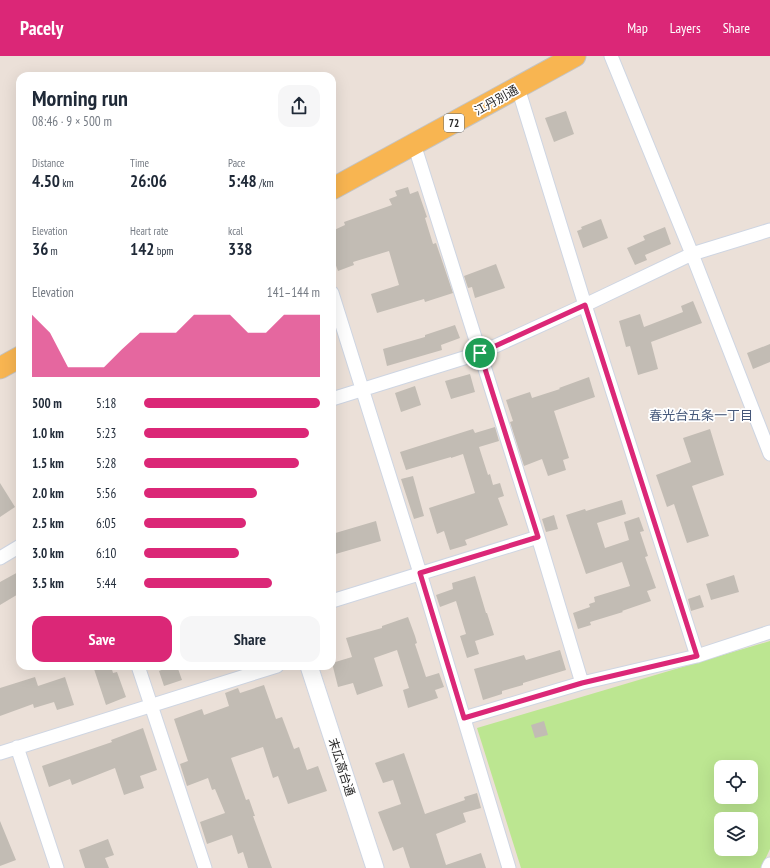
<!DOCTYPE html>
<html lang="en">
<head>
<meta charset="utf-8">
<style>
	:root { --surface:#fff; --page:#f6f6f7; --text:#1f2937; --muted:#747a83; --accent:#db2777 }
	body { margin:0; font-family:"PT Sans Narrow","Noto Sans JP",sans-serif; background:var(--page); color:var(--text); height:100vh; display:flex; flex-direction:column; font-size:15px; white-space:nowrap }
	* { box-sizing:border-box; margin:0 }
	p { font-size:13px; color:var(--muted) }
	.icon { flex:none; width:22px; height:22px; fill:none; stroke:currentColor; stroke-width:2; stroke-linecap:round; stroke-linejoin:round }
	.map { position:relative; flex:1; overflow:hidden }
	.side { position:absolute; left:16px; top:16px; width:320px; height:598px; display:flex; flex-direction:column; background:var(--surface); border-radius:12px; box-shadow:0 4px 16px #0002 }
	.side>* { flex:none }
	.controls { position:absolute; left:714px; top:704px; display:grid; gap:8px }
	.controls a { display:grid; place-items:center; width:44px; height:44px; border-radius:8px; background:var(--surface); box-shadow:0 4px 16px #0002; font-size:20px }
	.pin { position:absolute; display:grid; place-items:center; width:34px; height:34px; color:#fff; margin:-17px; border:2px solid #fff; border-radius:50%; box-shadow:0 1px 4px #0007 }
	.round { display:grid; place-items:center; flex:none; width:42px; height:42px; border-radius:12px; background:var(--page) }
	.overview { display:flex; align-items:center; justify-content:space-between; height:68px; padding:0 16px }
	h1 { font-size:22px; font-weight:800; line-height:30px }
	.stats { display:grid; grid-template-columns:repeat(3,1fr); gap:6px; height:68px; padding:4px 16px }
	.stats div { display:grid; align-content:center }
	.stats b { font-size:17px; font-weight:800 }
	.stats small { font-size:11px; font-weight:400 }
	.stats p { font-size:11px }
	.chart { height:112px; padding:8px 16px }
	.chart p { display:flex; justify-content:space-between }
	.chart svg { width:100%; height:72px; margin-top:4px; fill:var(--accent); opacity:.7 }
	.action { display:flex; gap:8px; margin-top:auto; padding:8px 16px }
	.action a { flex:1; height:46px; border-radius:12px; background:var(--accent); color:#fff; font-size:16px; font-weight:800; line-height:46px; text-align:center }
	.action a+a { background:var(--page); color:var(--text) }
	ul { padding:0 16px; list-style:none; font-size:13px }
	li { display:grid; grid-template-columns:64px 48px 1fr; align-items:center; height:30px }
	li i { height:10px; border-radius:5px; background:var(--accent) }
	header { display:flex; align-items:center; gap:24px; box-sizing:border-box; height:56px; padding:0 20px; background:var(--accent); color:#fff }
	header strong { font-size:19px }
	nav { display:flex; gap:22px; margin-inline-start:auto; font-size:14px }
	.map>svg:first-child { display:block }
	.green { fill:#bce691; fill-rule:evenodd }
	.building { fill:#c2bcb4 }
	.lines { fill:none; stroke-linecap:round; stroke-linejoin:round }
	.minor-casing { stroke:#ced5e2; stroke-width:15 }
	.tertiary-casing { stroke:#ced5e2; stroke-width:19 }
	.primary-casing { stroke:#c3c3c3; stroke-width:23 }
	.minor { stroke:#fff; stroke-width:13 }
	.tertiary { stroke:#fff; stroke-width:17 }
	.primary { stroke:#f8b551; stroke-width:21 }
	.route-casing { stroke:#fff; stroke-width:8 }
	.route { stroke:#db2777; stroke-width:5 }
	.labels { text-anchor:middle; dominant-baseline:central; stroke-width:3.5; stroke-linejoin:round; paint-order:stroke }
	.shield { fill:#fff; stroke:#686868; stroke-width:1 }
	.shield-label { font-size:11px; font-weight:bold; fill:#282828 }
	.street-label { font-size:12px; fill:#282828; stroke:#fff }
	.neighbourhood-label { font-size:13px; fill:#46587a; stroke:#fff }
</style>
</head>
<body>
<header>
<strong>Pacely</strong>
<nav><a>Map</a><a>Layers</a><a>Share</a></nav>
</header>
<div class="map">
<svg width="770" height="812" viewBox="0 0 770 812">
	<rect width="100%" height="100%" fill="#ebe0d8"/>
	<path class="green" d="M770 585V793L761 812H521L477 672ZM721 711H751V741H721ZM721 763H751V793H721Z"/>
	<path class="building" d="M566 55 574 78 554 86 545 62Z
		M408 131 410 138 418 135 427 161 425 162 433 188 436 187 453 237 425 246 424 243 377 257 371 238 399 229 389 195 353 206 354 209 338 215 332 199V175L345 169 344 166 392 149 389 143 397 140 395 135Z
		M601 163 608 182 583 192 577 175 582 173 581 171Z
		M665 171 671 188 645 199 647 204 635 209 627 192 645 184 643 180Z
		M496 208 505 232 475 242 472 231 468 232 464 220Z
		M693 245 702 267 651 286 658 313 638 319 630 290 626 291 619 265 640 258 644 271 683 256 681 250Z
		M455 269 460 282 441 289 442 294 387 310 383 293 425 281V279Z
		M770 288V306L753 313 747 297Z
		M470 318 475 336 451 343 445 325Z
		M589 321 595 341 554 355 569 402 563 404 566 414 548 420 542 403 524 410 510 366 513 365 506 344 530 336 532 342 560 333 559 332Z
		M415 330 421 349 401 356 395 337Z
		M495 371 499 385 479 391 488 419 490 418 493 429 500 427 504 440 498 442 508 469 465 484 467 489 450 494 444 475 437 478 429 452 475 437 463 398 451 402V401L406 414 400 396 473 373 475 377Z
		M710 373 724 419 692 430 709 480 687 487 674 448 667 451 656 419 691 406 683 382Z
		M413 420 424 460 414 463 401 423Z
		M0 427 15 451 0 461Z
		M622 444 626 458 597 467 605 492 629 484 624 466 639 461 644 475 640 476 648 500 645 501 656 532 647 535 651 545 622 555 623 556 590 566 591 569 578 573 573 557 590 551 589 548 595 546 594 541 630 530 622 506 586 518 566 459 585 453 586 455Z
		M554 459 558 473 546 476 542 463Z
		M376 465 381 485 332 499V478Z
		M20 515V537L0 549V526Z
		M734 519 739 536 711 544 706 528Z
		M475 520 486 557H487L494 579 475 585 479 598 467 602 460 580 466 578 456 545 440 551 436 539 453 533 452 527Z
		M700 539 704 551 691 555 688 543Z
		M408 561 415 580 417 587 415 588 426 621 439 617 444 631 435 634 438 642 408 652 403 634 409 632 397 594 374 602 383 630 357 639 353 627 338 631 332 607 352 601 346 582 382 572V570Z
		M560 594 566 614 523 627V629L502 635V638L483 644 474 613 524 599 526 604Z
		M93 610H111L113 617 117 616 126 641 106 649Z
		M163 610H177L182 624 164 630 159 615 164 613Z
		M35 621 38 630 65 621 74 649 57 654 54 646 34 652 33 648 0 660V632Z
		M264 629 276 663 282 661 294 693 299 691 307 714 318 710 327 735 288 748 278 720 273 722 263 691 231 702 246 744 249 743 255 760H253L272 812H248L243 796 238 798 232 779 207 788 200 766 225 757 215 733 212 734 208 722 187 730 180 708 188 705 174 663 202 653 204 659 229 650 225 637 238 632 240 637Z
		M544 665 548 679 535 682 531 669Z
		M143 672 157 714 140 720 144 732 124 739 115 712 72 729 70 723 49 731 42 710 112 686 111 684Z
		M404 697 425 758 465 744 464 741 477 737 481 752 463 757 466 766 436 778 446 809 481 797 486 812H410L403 791 393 795 378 756 401 748 393 724 383 727 375 707Z
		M0 765 16 804 0 810Z
		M108 783 114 799 105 802 109 812H85L79 794Z"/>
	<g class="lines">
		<g class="minor-casing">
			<path id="minor" d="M611 0 692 198 770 398
				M518 32 585 249 697 600
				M414 88 538 481 582 627
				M332 237 420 517 509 812
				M332 343 480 297 585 249 692 198 770 174
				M0 502 20 490
				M332 545 538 481
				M138 610 205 812
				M464 662 582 627 697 600 770 576
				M17 691 57 812
				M0 697 277 610
				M768 812 770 808"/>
		</g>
		<g class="tertiary-casing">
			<path id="tertiary" d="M309 610 375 812"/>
		</g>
		<g class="primary-casing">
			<path id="primary" d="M332 133 575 0
				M0 312 20 301"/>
		</g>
		<use href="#minor" class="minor"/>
		<use href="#tertiary" class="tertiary"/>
		<use href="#primary" class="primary"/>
	</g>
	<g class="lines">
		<g class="route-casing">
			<path id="route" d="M585 249 697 600 582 627 464 662 420 517 538 481 480 297Z"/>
		</g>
		<use href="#route" class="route"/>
	</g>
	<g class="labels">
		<rect class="shield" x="444" y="58" width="20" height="18" rx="3"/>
		<g class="shield-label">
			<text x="454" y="67">72</text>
		</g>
		<g class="street-label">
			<text transform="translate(496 44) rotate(-29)">江丹別通</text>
			<text transform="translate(342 711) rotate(72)">末広高台通</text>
		</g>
		<g class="neighbourhood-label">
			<text x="701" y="359">春光台五条一丁目</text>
		</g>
	</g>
</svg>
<div class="controls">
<a><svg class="icon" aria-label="locate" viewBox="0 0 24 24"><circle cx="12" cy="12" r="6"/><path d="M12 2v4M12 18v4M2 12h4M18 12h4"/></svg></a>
<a><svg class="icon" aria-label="layers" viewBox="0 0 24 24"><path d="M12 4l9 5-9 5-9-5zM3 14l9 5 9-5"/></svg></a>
</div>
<div class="pin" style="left:480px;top:297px;background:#1e9e55"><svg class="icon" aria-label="arrive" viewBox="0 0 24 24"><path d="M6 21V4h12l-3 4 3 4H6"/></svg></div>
<section class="side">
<div class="overview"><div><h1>Morning run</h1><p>08:46 · 9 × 500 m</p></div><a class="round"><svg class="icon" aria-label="share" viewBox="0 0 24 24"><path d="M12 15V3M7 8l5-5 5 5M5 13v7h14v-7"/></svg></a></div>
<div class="stats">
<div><p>Distance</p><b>4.50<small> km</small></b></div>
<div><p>Time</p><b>26:06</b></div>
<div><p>Pace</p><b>5:48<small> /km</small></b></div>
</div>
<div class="stats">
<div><p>Elevation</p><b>36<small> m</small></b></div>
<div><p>Heart rate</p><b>142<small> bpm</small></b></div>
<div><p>kcal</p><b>338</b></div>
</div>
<div class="chart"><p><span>Elevation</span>141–144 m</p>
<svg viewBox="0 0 160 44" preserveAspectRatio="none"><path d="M0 44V6L10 17L20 38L30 38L40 38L50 27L60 17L70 17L80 17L90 6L100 6L110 6L120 17L130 17L140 6L150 6L160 6V44z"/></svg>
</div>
<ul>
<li><b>500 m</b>5:18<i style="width:100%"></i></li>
<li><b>1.0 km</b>5:23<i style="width:94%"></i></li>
<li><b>1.5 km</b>5:28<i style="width:88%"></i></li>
<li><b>2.0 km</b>5:56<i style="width:64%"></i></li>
<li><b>2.5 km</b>6:05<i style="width:58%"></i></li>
<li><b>3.0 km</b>6:10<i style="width:54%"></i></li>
<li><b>3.5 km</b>5:44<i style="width:73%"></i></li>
</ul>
<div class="action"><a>Save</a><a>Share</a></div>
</section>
</div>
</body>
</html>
